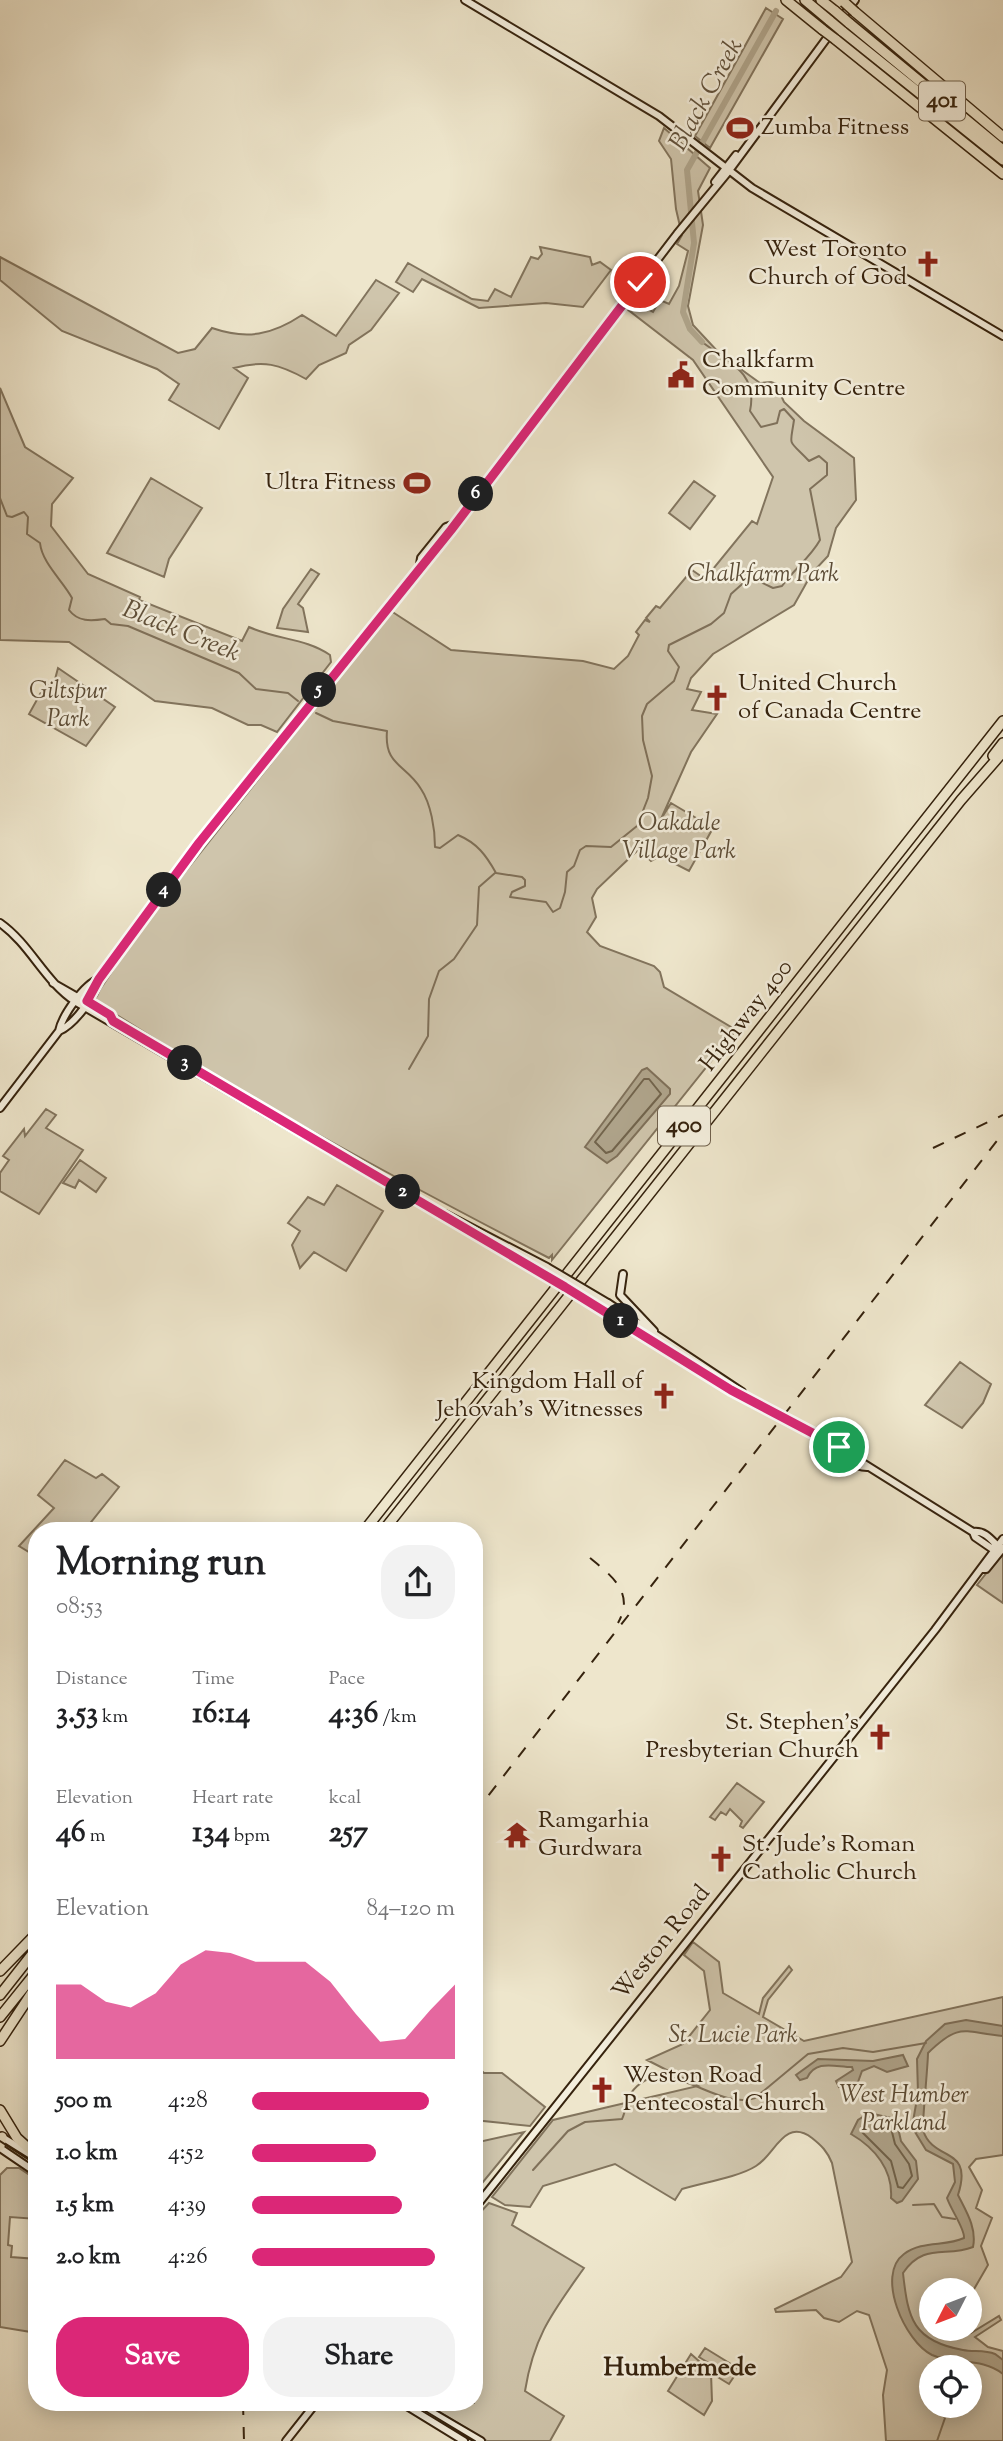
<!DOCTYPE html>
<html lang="en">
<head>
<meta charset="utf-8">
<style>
	:root { --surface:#fff; --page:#f2f2f2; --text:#202124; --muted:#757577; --accent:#db2777 }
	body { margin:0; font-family:"Sorts Mill Goudy",serif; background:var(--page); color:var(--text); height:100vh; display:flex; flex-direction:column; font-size:26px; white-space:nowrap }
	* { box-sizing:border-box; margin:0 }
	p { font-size:23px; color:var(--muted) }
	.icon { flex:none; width:38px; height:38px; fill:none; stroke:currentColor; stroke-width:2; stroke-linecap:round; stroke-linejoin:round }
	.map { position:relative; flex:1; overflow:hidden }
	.drawer { position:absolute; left:28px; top:1522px; width:455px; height:889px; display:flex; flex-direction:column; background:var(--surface); border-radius:28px; box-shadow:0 4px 18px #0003 }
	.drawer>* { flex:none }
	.needle { width:46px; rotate:228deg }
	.tools { position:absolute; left:919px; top:2278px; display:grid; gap:14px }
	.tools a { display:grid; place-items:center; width:63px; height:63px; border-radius:50%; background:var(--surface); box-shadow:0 4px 18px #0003; font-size:35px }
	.pin { position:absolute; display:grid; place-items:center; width:60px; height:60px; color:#fff; margin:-30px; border:4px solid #fff; border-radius:50%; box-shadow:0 2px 7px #0007 }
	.km { position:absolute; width:35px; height:35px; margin:-18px; border-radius:50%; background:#222; color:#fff; font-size:19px; line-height:35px; text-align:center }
	.round { display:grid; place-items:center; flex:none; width:74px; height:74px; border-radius:28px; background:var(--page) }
	.overview { display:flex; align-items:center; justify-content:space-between; height:119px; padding:0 28px }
	h1 { font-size:38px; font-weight:700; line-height:52px }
	.figures { display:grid; grid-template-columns:repeat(3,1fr); gap:10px; height:119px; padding:7px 28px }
	.figures div { display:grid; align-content:center }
	.figures b { font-size:30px; font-weight:700 }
	.figures small { font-size:19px; font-weight:400 }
	.figures p { font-size:19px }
	.chart { height:196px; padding:14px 28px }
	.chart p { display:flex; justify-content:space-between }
	.chart svg { width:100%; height:126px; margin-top:7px; fill:var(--accent); opacity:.7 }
	.primary-button { display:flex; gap:14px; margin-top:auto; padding:14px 28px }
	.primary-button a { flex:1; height:80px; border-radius:28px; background:var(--accent); color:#fff; font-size:28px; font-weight:700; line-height:80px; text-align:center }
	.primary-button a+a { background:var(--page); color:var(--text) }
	ul { padding:0 28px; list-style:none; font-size:23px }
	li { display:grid; grid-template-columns:112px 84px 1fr; align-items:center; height:52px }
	li i { height:18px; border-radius:9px; background:var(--accent) }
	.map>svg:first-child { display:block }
	.green { fill:#cfc5ac; stroke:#82745d; stroke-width:2; fill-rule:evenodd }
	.water { fill:#afa48b; stroke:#7f7059; stroke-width:2 }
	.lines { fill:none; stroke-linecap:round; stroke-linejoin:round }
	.shore { stroke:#72644c; stroke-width:2 }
	.stream { stroke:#7f7059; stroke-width:2 }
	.river { stroke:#afa48b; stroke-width:6 }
	.secondary-casing { stroke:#36230e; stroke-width:10 }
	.motorway-casing { stroke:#36230e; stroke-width:12 }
	.secondary { stroke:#f4efde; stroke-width:6 }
	.motorway { stroke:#eee6cc; stroke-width:9 }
	.tram { stroke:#36230e; stroke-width:2 }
	.rail { stroke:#36230e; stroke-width:2; stroke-dasharray:12 12; stroke-linecap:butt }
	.secondary-bridge-casing { stroke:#36230e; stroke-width:10; stroke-linecap:butt }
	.motorway-bridge-casing { stroke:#36230e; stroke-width:12; stroke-linecap:butt }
	.secondary-bridge { stroke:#f4efde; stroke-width:6 }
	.motorway-bridge { stroke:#eee6cc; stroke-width:9 }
	.route-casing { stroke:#fff; stroke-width:14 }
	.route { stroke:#db2777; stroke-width:9 }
	.labels { text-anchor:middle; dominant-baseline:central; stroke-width:5; stroke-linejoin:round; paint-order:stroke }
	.shield { fill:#f4efde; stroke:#6f604c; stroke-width:2 }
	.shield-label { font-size:23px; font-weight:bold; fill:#36230e }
	.poi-label { font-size:24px; fill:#36230e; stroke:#f4efde; text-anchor:start }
	.park-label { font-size:24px; font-style:italic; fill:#5c4c36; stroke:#f4efde }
	.street-label { font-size:24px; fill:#36230e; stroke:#f4efde }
	.water-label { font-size:26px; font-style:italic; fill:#60503a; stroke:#f4efde }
	.neighbourhood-label { font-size:26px; font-weight:bold; fill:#36230e; stroke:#f4efde }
</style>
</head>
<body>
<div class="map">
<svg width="1003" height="2441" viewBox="0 0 1003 2441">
	<rect width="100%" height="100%" fill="#eee6cc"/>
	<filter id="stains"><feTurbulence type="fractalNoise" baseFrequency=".00286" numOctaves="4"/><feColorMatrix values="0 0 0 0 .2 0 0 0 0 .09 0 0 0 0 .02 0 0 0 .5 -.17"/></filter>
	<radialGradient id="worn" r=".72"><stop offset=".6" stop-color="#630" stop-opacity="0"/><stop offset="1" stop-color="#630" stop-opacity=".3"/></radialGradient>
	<path class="green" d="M766 8 783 19 710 148 695 136Z
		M664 128 710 168 698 191 703 225 688 306 693 325 720 354 760 383 771 382 780 385 778 389 784 402 804 421 854 458 856 500 836 528 828 556 812 573 794 605 713 654 691 678 687 689 701 692 692 710 717 714 691 752 661 819 671 803 713 828 689 871 660 856 651 861 639 849 597 889 592 898 596 917 587 932 600 946 654 966 660 972 664 987 736 1030 552 1260V1255L549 1258C395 1178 240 1095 95 1001V997L141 928 391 611 451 650 583 661 614 669 628 656 639 635 636 632 645 620 650 622 646 618 656 606 660 608 692 570 705 579 752 521 757 524 773 477 693 360 627 309 633 301 653 312 660 300 669 304 679 286 688 251 677 244 682 235 676 209 671 159 659 141Z
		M540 247 590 257 592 265 600 262 611 270 583 307 546 303 479 308 422 279 413 292 396 282 408 263 472 299 488 301 495 289 511 297 531 257 538 259 542 254Z
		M0 257 178 353 195 349 212 328C247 340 272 335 302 315L336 336 376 280 399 293 371 330 349 345 346 353 319 365 306 379C279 364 264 360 234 368L248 378 219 429 169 400 179 384 157 369 62 331 0 280Z
		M0 388 25 447 73 478 52 504 51 526 88 574 140 597 139 600 242 641 249 627C278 640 305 638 330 655L331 662 277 732 261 725H248L212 708 155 701 69 642 0 640Z
		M151 478 202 508 169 559 164 577 107 553Z
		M694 481 715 496 690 529 669 513Z
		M311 569 319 574 298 604 303 608 308 632 277 628 283 609Z
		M58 668 115 707 86 746 29 714 44 687 54 683Z
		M46 1109 56 1115 46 1128 83 1150 39 1214 0 1191V1173L9 1160 3 1156 24 1129 25 1136Z
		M80 1160 106 1178 96 1192 79 1180 75 1188 63 1183Z
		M337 1185 383 1211 346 1271 314 1252 300 1268 292 1245 300 1231 288 1223 308 1197 324 1205Z
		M960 1362 991 1384 983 1403 962 1428 925 1405Z
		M65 1460 96 1478 102 1474 119 1487 84 1531H37V1557L19 1546 54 1508 38 1495Z
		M1003 1552V1603L977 1585Z
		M737 1783 764 1802 743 1828 740 1826 742 1821 730 1809 726 1815 721 1812 715 1820 710 1817Z
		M693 1942 719 1962 723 1993 759 2014 763 1998 789 1966 792 1970 768 2000 763 2017 804 2041 1003 1997V2155L976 2159 969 2167 982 2190 976 2208 992 2218 981 2246 988 2265 970 2296V2291H931V2329H968L971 2333 999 2316 1001 2320 975 2337 988 2347 1003 2351V2441H886L883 2395 887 2370 869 2315 857 2311 839 2322 824 2318 816 2310 776 2312 775 2309 841 2277 852 2262 832 2163C827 2151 822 2146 812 2138 784 2117 775 2155 756 2166 739 2177 702 2183 682 2189L675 2200 615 2164 543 2186 530 2207 505 2205 492 2197 553 2120 698 2086 647 2060 683 2044 710 2010 704 1971 684 1955ZM931 2368H970V2406H931Z
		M474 2064 484 2073H502L545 2107 530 2126 474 2120Z
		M524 2132 474 2193V2143Z
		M7 2168H19L37 2180V2219L10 2217 8 2245 12 2246 11 2257 37 2259V2333L0 2327V2175Z
		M489 2203 517 2213 512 2225 584 2268C553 2312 534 2335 525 2391L564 2416 550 2441H487L425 2403H474V2219Z
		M705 2348 739 2369 729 2384 711 2373 712 2401 704 2415 668 2391 691 2354 709 2370 712 2365 699 2357Z"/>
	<path class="water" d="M647 1068 670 1089V1094L617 1156 607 1163 585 1147 642 1070Z
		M966 2020 1003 2026V2036C964 2033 961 2021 928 2053 928 2065 922 2124 923 2130 933 2163 974 2145 958 2195 966 2211 977 2228 973 2247 946 2258 924 2242 903 2273 908 2319 913 2341 963 2350 973 2352 985 2350 995 2354L1003 2360V2374C982 2357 955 2365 932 2355 905 2342 875 2275 904 2254 923 2240 945 2247 964 2238 965 2229 951 2210 947 2198L955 2182 953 2164 926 2150 912 2127 918 2093 917 2059 926 2041 945 2024Z
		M903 2055 908 2066 887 2072 874 2066 862 2071 858 2082 839 2087 836 2081 853 2070 852 2067C835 2067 816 2059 807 2078L800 2080 796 2075 818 2059 873 2061Z
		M869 2113 896 2119 901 2141 916 2161 918 2179 902 2201 897 2203 891 2198C893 2170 875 2148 851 2134L858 2120Z"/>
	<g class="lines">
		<path class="shore" d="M644 1079H649L661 1094 612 1151 606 1153 595 1142Z
			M871 2120 890 2124 895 2144 909 2164 912 2176 903 2188 898 2187 891 2161 861 2131 863 2125Z"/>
		<path class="stream" d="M0 498 7 516 12 517 24 512 28 517 27 534 40 543C42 563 63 581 72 598L69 610C78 622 91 621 105 619L111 624 128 626 239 673 256 689 288 693 298 701
			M316 713 333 721 387 731C384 766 406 764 421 789 431 804 435 829 435 847L440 848 458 835C477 843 486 855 496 873L522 877 525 880V886L512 892 510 897 546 902 553 912 560 908 565 892 567 872 574 866 580 850 586 846 611 847 637 826 648 798 652 776 643 740 642 716 647 704 674 681 679 667 668 651 669 645 711 624 724 613 731 594 750 577 773 588 782 586C794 569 810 558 820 540L810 489 827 475V463L819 456 809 461C787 438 790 448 794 420L784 409 780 411 777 423 761 427 750 411C758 373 729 362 702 342
			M409 1069 428 1036 429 999 439 971 454 959 477 925 479 887 495 873
			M533 2170 568 2131 585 2122 622 2119C626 2111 626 2100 631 2093 664 2048 715 2112 755 2098L808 2054 843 2048 873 2052 926 2043
			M913 2205 934 2204 942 2217 955 2219
			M945 2368 946 2358
			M931 2386V2389
			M936 2406 945 2418 937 2441"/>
		<path class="river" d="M702 342 690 329 683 312 694 243 687 170 776 11"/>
		<g class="secondary-casing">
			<path id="secondary" d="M465 0 659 116 752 188 1003 336
				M715 182 736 155
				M420 564 421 558 446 527 452 525
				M0 923C31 945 44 981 76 1002L542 1274
				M53 983 109 1015 113 1021
				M59 1031C62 1016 84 984 99 979
				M0 1108 59 1031C75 1024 96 995 99 979L199 843 451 530 677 234 728 172 855 0
				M445 1214 547 1267
				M623 1274 620 1295 654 1331
				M608 1303 742 1392
				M603 1310 731 1390 834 1445 973 1532 975 1537 991 1548 998 1546
				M828 1444C834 1455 855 1467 867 1467
				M973 1532C987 1530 993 1543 1002 1550
				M982 1569H986L1003 1548
				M2 2137 34 2157
				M0 2148 37 2173
				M474 2209 935 1630 1003 1539
				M402 2403 464 2441
				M416 2403 481 2441
				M286 2441 316 2403"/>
		</g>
		<g class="motorway-casing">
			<path id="motorway" d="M786 0 823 30
				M805 0 830 21
				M821 0 835 11
				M855 12 1003 137
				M849 23 1003 150
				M842 31 1003 160
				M835 39 1003 174
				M993 756 1003 743
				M364 1531 1003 721
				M383 1531 961 800 1003 752
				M0 1971 37 1933
				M0 1995 37 1948
				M0 2017 37 1971
				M0 2041 37 1985
				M0 2110 17 2138 37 2156
				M0 2146 2 2137"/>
		</g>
		<use href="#secondary" class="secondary"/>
		<use href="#motorway" class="motorway"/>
		<path class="tram" d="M0 2141 37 2165
			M412 2403 475 2441"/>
		<path class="rail" d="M933 1148 1003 1115
			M590 1558C612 1576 635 1593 618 1623
			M474 1814 1003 1133
			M243 2403 244 2441"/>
		<g class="secondary-bridge-casing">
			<path id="secondary-bridge" d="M547 1267 608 1303
				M542 1274 603 1310"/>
		</g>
		<g class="motorway-bridge-casing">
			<path id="motorway-bridge" d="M844 2 855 12
				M835 11 849 23
				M830 21 842 31
				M823 30 835 39"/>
		</g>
		<use href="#secondary-bridge" class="secondary-bridge"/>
		<use href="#motorway-bridge" class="motorway-bridge"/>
	</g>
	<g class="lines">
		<g class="route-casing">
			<path id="route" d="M640 282 451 530 199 843 99 979 87 1001 110 1015 113 1021 565 1287 731 1390 839 1447"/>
		</g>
		<use href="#route" class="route"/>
	</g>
	<defs>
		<g id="stadium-bare" transform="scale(2.1)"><path d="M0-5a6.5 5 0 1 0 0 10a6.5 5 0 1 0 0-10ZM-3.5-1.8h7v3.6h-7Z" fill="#8f2418" stroke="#f4efde" stroke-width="2.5" paint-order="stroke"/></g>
		<g id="church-bare" transform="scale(2.1)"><path d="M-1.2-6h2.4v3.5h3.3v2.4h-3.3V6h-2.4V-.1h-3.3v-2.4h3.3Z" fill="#8f2418" stroke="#f4efde" stroke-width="2.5" paint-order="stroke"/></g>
		<g id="civic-bare" transform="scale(2.1)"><path d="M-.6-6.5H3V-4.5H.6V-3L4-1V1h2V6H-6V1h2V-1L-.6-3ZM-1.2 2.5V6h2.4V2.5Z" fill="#8f2418" stroke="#f4efde" stroke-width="2.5" paint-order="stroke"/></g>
		<g id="temple-bare" transform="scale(2.1)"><path d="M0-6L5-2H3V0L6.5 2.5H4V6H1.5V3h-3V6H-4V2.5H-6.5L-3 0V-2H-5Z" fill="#8f2418" stroke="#f4efde" stroke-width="2.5" paint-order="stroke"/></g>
	</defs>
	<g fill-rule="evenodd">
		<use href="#stadium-bare" x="740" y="128"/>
		<use href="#church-bare" x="928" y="264"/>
		<use href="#civic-bare" x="681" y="375"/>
		<use href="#stadium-bare" x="417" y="483"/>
		<use href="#church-bare" x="717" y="698"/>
		<use href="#church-bare" x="664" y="1396"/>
		<use href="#church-bare" x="880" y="1737"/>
		<use href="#temple-bare" x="517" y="1835"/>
		<use href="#church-bare" x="721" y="1859"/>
		<use href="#church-bare" x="602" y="2090"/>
	</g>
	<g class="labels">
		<g class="shield">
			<rect x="919" y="81.5" width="46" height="39" rx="5"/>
			<rect x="658" y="1106.5" width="52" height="39" rx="5"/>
		</g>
		<g class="shield-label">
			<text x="942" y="101">401</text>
			<text x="684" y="1126">400</text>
		</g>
		<g class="poi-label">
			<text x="761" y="128">Zumba Fitness</text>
			<text x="907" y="250" text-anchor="end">West Toronto<tspan x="907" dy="28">Church of God</tspan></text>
			<text x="702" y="361">Chalkfarm<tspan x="702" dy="28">Community Centre</tspan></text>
			<text x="396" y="483" text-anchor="end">Ultra Fitness</text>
			<text x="738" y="684">United Church<tspan x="738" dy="28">of Canada Centre</tspan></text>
			<text x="643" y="1382" text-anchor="end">Kingdom Hall of<tspan x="643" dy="28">Jehovah's Witnesses</tspan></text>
			<text x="859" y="1723" text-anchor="end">St. Stephen's<tspan x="859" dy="28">Presbyterian Church</tspan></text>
			<text x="538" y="1821">Ramgarhia<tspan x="538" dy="28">Gurdwara</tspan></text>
			<text x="742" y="1845">St. Jude's Roman<tspan x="742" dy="28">Catholic Church</tspan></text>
			<text x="623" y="2076">Weston Road<tspan x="623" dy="28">Pentecostal Church</tspan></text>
		</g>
		<g class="park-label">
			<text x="763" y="575">Chalkfarm Park</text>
			<text x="68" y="692">Giltspur<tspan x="68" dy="28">Park</tspan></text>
			<text x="679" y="824">Oakdale<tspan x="679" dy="28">Village Park</tspan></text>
			<text x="733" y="2036">St. Lucie Park</text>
			<text x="904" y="2096">West Humber<tspan x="904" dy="28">Parkland</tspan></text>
		</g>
		<g class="street-label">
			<text transform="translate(747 1016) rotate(-52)">Highway 400</text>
			<text transform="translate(662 1943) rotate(-51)">Weston Road</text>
		</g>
		<g class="water-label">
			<text transform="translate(707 95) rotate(-61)">Black Creek</text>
			<text transform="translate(181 632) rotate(22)">Black Creek</text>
		</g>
		<g class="neighbourhood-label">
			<text x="680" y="2368">Humbermede</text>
		</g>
	</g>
	<rect width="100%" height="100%" filter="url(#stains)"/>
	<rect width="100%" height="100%" fill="url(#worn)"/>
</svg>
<div class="tools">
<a><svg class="needle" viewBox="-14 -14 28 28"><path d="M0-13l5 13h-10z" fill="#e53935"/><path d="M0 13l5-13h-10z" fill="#757577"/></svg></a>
<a><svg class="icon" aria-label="locate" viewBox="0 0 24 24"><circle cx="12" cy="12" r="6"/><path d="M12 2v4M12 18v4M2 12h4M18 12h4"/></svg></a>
</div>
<div class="pin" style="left:839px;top:1447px;background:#1e9e55"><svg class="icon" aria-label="arrive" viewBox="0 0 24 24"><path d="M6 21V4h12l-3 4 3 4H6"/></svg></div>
<div class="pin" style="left:640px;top:282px;background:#d93025"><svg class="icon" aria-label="check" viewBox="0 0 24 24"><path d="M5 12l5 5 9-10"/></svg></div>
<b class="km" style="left:621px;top:1321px">1</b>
<b class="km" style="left:403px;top:1192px">2</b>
<b class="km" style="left:185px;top:1063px">3</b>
<b class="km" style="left:164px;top:890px">4</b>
<b class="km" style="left:319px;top:690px">5</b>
<b class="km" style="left:476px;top:494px">6</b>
<section class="drawer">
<div class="overview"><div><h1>Morning run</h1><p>08:53</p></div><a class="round"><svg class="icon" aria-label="share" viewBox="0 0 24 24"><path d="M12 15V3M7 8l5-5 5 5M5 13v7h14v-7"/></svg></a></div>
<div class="figures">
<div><p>Distance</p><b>3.53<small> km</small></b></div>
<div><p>Time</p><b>16:14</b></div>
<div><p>Pace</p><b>4:36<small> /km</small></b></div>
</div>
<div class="figures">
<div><p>Elevation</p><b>46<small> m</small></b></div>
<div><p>Heart rate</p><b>134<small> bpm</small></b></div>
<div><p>kcal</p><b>257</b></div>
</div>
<div class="chart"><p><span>Elevation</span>84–120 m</p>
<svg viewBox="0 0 160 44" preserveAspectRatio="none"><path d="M0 44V18L10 18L20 24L30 26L40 21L50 11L60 6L70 7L80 10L90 10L100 10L110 17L120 28L130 38L140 37L150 27L160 18V44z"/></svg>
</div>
<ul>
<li><b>500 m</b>4:28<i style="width:87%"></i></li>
<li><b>1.0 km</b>4:52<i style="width:61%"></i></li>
<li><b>1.5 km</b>4:39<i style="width:74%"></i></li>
<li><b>2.0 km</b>4:26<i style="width:90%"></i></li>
</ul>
<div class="primary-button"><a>Save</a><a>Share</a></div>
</section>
</div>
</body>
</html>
